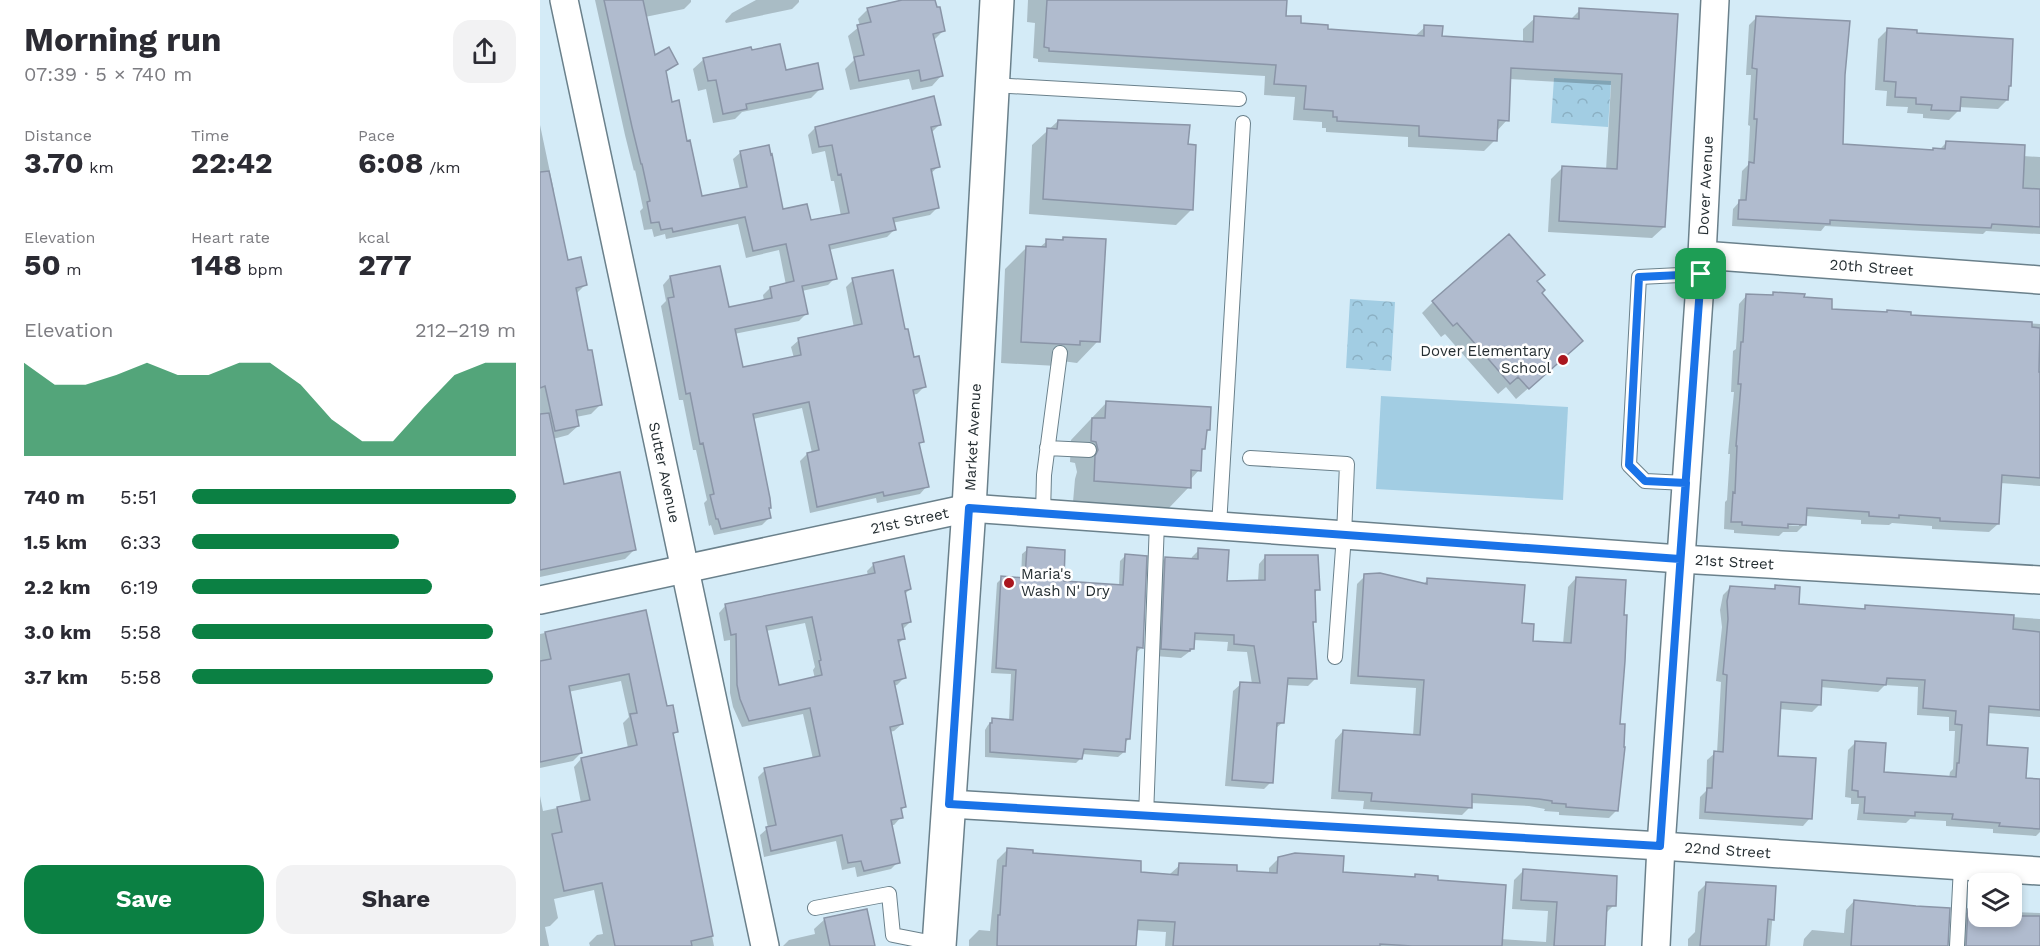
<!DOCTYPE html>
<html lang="en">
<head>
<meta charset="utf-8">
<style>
	:root { --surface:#fff; --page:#f2f2f3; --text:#2b2b33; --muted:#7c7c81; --accent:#0b8043 }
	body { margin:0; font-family:"Work Sans",sans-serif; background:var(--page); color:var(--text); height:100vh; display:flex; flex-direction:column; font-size:22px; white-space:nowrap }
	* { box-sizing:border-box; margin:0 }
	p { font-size:20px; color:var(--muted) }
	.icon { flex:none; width:33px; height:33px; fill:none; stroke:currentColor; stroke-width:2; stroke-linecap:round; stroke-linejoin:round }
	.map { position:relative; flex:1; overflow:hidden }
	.drawer { display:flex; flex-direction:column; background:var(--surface); width:540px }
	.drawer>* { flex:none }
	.controls { position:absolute; left:1428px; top:873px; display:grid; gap:12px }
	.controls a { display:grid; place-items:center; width:54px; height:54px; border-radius:12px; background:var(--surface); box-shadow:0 3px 9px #0003; font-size:30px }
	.pin { position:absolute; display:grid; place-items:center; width:51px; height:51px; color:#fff; margin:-26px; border-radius:12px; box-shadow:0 3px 9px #0006 }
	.round { display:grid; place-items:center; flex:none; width:63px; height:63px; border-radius:18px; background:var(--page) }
	.head { display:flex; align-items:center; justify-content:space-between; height:102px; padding:0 24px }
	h1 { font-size:33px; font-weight:700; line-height:45px }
	.metrics { display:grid; grid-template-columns:repeat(3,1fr); gap:9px; height:102px; padding:6px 24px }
	.metrics div { display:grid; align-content:center }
	.metrics b { font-size:30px; font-weight:700 }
	.metrics small { font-size:16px; font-weight:400 }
	.metrics p { font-size:16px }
	.chart { height:168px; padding:12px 24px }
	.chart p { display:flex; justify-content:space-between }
	.chart svg { width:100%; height:108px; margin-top:6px; fill:var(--accent); opacity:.7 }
	.button { display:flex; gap:12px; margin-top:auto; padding:12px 24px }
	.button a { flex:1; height:69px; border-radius:18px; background:var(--accent); color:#fff; font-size:24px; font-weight:700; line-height:69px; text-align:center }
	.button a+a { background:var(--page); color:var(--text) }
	ul { padding:0 24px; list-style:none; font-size:20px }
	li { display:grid; grid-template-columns:96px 72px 1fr; align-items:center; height:45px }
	li i { height:15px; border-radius:8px; background:var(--accent) }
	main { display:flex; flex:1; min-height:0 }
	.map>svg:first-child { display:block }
	.park { fill:url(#park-crowns) }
	.pitch { fill:#a2cde3 }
	.shadow { fill:#0003; fill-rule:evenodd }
	.building { fill:#b0bbce; stroke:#8a95a7; stroke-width:1.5; fill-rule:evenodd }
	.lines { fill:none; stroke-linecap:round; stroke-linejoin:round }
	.lane-casing { stroke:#6a808b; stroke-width:16 }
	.street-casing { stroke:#6a808b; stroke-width:30 }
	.secondary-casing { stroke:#6a808b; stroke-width:36 }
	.lane { stroke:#fff; stroke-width:14 }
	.street { stroke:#fff; stroke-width:27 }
	.secondary { stroke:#fff; stroke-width:33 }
	.route-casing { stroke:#fff; stroke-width:12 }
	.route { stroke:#1a73e8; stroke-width:8 }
	.poi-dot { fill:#aa161f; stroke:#fff; stroke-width:2 }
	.labels { text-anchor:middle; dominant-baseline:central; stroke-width:5; stroke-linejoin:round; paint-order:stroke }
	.street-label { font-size:15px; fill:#252e32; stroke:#fff }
	.poi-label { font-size:15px; fill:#252e32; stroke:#fff; text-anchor:end }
</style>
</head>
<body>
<main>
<section class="drawer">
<div class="head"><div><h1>Morning run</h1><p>07:39 · 5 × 740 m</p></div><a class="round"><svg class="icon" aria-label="share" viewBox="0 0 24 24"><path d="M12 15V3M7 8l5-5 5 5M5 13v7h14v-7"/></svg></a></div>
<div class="metrics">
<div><p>Distance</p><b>3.70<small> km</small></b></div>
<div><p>Time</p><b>22:42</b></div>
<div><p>Pace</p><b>6:08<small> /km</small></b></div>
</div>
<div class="metrics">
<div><p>Elevation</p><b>50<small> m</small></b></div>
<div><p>Heart rate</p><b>148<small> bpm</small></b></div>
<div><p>kcal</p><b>277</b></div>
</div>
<div class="chart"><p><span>Elevation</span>212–219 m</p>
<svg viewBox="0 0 160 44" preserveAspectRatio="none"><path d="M0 44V6L10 15L20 15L30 11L40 6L50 11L60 11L70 6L80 6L90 15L100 29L110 38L120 38L130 24L140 11L150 6L160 6V44z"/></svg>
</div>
<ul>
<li><b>740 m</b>5:51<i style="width:100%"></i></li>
<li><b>1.5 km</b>6:33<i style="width:64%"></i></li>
<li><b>2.2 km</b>6:19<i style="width:74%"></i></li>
<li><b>3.0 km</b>5:58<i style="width:93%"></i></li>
<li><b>3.7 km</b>5:58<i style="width:93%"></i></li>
</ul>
<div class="button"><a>Save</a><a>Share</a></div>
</section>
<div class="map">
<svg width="1500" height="946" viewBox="0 0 1500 946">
	<defs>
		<pattern id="park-crowns" width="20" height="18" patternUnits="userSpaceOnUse" patternTransform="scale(1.5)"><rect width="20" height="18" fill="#a2cde3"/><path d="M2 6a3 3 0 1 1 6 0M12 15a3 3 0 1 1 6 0" fill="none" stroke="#8bb0c3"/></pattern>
	</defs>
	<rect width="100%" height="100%" fill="#d4ebf7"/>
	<path class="park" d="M1014 78 1071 81 1068 127 1011 123Z
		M810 299 855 302 851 371 806 368Z"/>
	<path class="pitch" d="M841 396 1028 407 1023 500 836 489Z"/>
	<path class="shadow" d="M55 0H151V2L144 9 105 17 114 57 136 63 125 73 131 103 146 142 161 198 200 190 193 159 201 152 241 211 270 222 301 216 294 181H291L285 151 272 154 268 135 275 128 399 125 392 132 398 167 390 174 397 208 390 215 352 223 354 230 347 237 289 250 295 278 288 285 262 291 267 313 259 321 194 334 202 369 254 358 251 347 259 340 314 328 306 287 313 280 364 331 384 387 377 394 372 395 382 441 378 446 387 486 380 494 337 503 336 498 270 513 260 461 267 454 272 453 262 408 213 419 229 518 222 525 174 535 171 525 169 526 164 503 167 500 156 450H153L143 400H139L121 306 126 301 123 285 130 277 187 309 224 301 223 295 230 288 246 285 239 250 206 258 198 224 126 239 125 234 114 237 112 229 104 230 100 211 103 208 95 170 94 171 85 135Z
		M216 0H259V2L252 9 186 23 185 21 192 13Z
		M369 0H394L403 31 393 41 401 76 392 86 372 90 369 79 310 90 305 69 314 60 308 36 320 26 318 19 328 9Z
		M488 0H745L744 17 759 25 786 30 875 36 885 27 901 38 983 42V29L995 18 1030 20 1040 10 1137 16 1124 227 1112 238 1008 232 1011 179 1022 168 1066 170 1071 85 969 79 967 120 956 132 955 140 944 151 868 147V137L786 132V128H782V122L753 120 755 97 724 95 725 76 498 62V59L493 58 495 23 487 22Z
		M1216 18 1303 75 1301 145 1392 151 1399 150 1407 142 1483 156 1500 157V234L1446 231 1443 234 1285 226 1281 231 1192 226 1193 209 1200 201 1202 171 1208 165 1210 126 1208 125 1211 75H1206L1209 25Z
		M1347 30 1375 35 1470 86 1467 88V100L1458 109 1418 107V111L1409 120 1383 118V114L1367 113 1368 107 1346 106 1347 91 1335 90 1338 39Z
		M164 59 244 72 281 88 271 98 202 112 195 119 173 123 166 89 158 91 153 69Z
		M518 121 646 146 651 210 636 225 489 214 492 145Z
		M0 125 14 191 12 193 27 262 45 285 36 294 47 352 61 404 51 414 36 417 38 426 28 435 13 439 22 485 95 549 85 559 0 577Z
		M523 238 558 341 537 363 522 361 517 366 461 363 465 269 487 247 499 248 507 241H520Z
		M996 282 1030 352 976 399 966 387 958 394 905 334 901 337 882 313 893 302Z
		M1234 294 1263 299 1290 310 1500 324V486L1460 483 1458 524 1449 532 1392 529V526L1352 523 1349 525 1321 524V520L1265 516V524L1257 532H1243L1239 536 1194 533V530L1184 529 1185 502 1187 500 1190 454H1188L1194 392H1191L1193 351 1196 349 1199 304 1207 295 1231 297ZM1259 523V526L1241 525Z
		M567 402 669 430 665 433 664 449 660 452 659 470 650 480 649 487 628 509 533 502 535 479 537 472 535 463 530 462 531 440Z
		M488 549 522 582 579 586 580 561 585 556 602 647 597 652 589 739 584 743V752L578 757 542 754 541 758 536 763 445 757V730L448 725 453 720 469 721 471 674 451 673 457 583 462 578 481 579 482 554Z
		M659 550 686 582 718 581 719 564 726 556 778 589 774 594V622L771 625 775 679 768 686 746 685 743 722 735 729 731 782 724 789 685 786 693 691 701 684H712L707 652 687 651 688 642 653 640V649L641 658 615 656 618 566 625 558 651 560 652 557Z
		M334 564 370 589 364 595 370 622 362 630 364 638 358 644 365 677 357 685 353 686 362 724 354 731 349 732 365 806 360 812 361 817 354 825H350L358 862 351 869 317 877 315 867 302 870 296 841 224 857 220 835 228 828 218 777 225 770 273 759 263 714 202 727 193 707 190 693V640L184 641 179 613 186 605 328 576 327 571ZM265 623 275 667 273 670 275 679 238 687 226 631Z
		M825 576 883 584 888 580 981 624 992 642 1023 644 1028 587 1036 578 1079 725 1077 810 1069 818 1019 815V812L1004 811 1005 809 989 806 930 803V807L922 815 823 809 824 801 791 799 795 740 803 731 873 736 876 688 810 684 817 584Z
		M1191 587 1233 590 1236 587 1257 605 1323 610 1326 607 1500 619V717L1447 713 1445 747 1484 780 1500 782V832L1496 836 1453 833V829L1406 826V821L1370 819 1366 823 1317 820 1319 804H1311V798L1305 797 1308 750 1316 742 1343 773 1409 778 1410 772 1413 769 1415 731H1409V717L1377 715 1378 687 1345 685 1338 692 1280 687 1279 705 1272 712 1239 709 1236 757 1270 818 1263 826 1159 819 1160 797 1166 791 1167 760 1175 753H1177L1181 682 1176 681 1182 627 1180 610 1183 595Z
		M105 612 126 708 137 731 132 736 174 946H50L49 943 57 935 63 934 54 890 14 899 18 918 10 926 5 927 9 946H0V796L3 811 41 803 34 767 41 759 88 748 83 723 89 717 81 681 28 692 41 753 33 761 0 768V634Z
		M467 850 599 873 630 874 640 865 695 872 729 874V868L739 858 801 873 874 878 876 876 896 882 961 939 1006 942 1008 911 972 909 974 880 983 871 1074 905 1065 914 1063 946H625L626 932 595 930 594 946H429V940L439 930 450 931 457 860Z
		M1167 883 1235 888 1230 946H1148V939L1155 932 1158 892Z
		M1314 901 1407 946H1263L1264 939 1272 930 1304 933 1306 910Z
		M1428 911H1438V916H1472V912L1500 913V946H1418L1420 920Z
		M285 919 334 946H243L249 940 275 934 274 929Z"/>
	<path class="building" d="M64 0H103L115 55 129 47 138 64 126 71 132 102 139 100 147 141 150 140 162 196 207 187 200 151 229 145 231 155 232 154 243 209 267 204 271 220 309 213 301 174 298 175 292 145 279 147 275 127 394 96 401 125 391 127 400 167 391 169 399 208 353 218 356 230 289 245 297 279 262 286 268 314 195 329 203 367 261 355 258 338 322 324 312 278 353 270 365 329H368L374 357 379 356 386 387 373 390 384 442 379 443 389 487 344 496 343 492 277 507 267 453 279 450 269 402 213 414 230 498 231 508H229L231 518 181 529 178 519H176L170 495 174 494 163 443 160 444 150 393 146 394 128 298 134 297 130 276 180 266 189 307 232 298 230 287 254 281 246 244 213 251 205 217 133 232 132 228 121 230 119 222 111 223 107 202 110 201 102 164H101L92 127Z
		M362 0H395L397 7H400L405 31 393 34 403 76 381 81 379 70 319 81 314 57 324 55 317 25 331 22 327 8Z
		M507 0H747L746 16H761V23L788 25V29L884 36V25L903 26 902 36 993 42 994 16 1039 19V8L1138 14 1125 227 1019 221 1022 166 1077 169 1082 74 971 68 969 121 958 120 957 141 879 136V126L797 121V117H793V111L764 109 766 86 734 84 736 65 509 51V48L504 47Z
		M1216 16 1310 21 1305 75 1303 144 1393 150V148L1405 149 1406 141 1485 145 1483 188 1500 189V227L1452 224 1451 228 1383 225 1290 220V224L1198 219 1199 200H1206L1209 162 1214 163 1217 119H1214L1217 69 1212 68Z
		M1347 28 1377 30V33L1473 39 1471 86H1469L1468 100 1421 97 1420 111 1391 110 1392 105 1376 104V98L1355 97 1356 82 1344 81Z
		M240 44 246 70 278 63 283 89 206 104 207 109 183 114 176 80 168 81 163 58 211 47 212 50Z
		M518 120 650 125 648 144 656 145 653 210 503 199 507 128 517 129Z
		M9 171 28 260 41 257 47 285 36 288 48 350H52L62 405 36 410 39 426 15 431 5 386 0 388V172Z
		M969 234 1005 275 997 281 1005 290 1002 293 1043 341 989 389 978 377 970 384 917 323 913 326 892 301Z
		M523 237 566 239 560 342 540 341V345L481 342 486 246 506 247V239L523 240Z
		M1233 292 1265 294 1264 297 1292 299V309L1347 312V310L1371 312V315L1492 322V327L1500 328 1499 372H1500V478L1462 475 1459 524 1400 521V518L1359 515V518L1329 516V512L1267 508 1266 525 1248 524V528L1202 525V522H1191L1193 492 1195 493 1197 446H1196L1201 384H1198L1201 342H1203L1206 294 1233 295Z
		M566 401 671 407 670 430H667L665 449H662L661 471 651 470V488L554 481 555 456 558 450 556 442 551 441 552 418H565Z
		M9 413 24 484 80 472 96 550 0 570V414Z
		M487 547 525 550 524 581 583 585 585 554 607 556 603 648 597 647 590 739H586L585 752 544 749 542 759 450 752V723H452V718L473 720 476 670 456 668 461 576 485 578Z
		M658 548 689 550 687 581 725 580V555H778L780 590H775L776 622H773L777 679 748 678 744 723H737L733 783 692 780 700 682 720 683 714 646 694 644V635L655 633 654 649H650V651L621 649 625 557 658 559Z
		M364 556 371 589 365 591 371 622 362 624 365 639 358 640 366 678 354 681 363 724 350 727 366 807 361 808 363 818 351 820 360 863 324 871 321 861 308 863 302 835 231 851 226 827 236 825 224 768 280 756 270 708 209 721 200 699 197 685 196 634 191 635 185 604 335 573 333 563ZM272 617 281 660 279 661 282 675 239 685 226 626Z
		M840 573 887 584V578L985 585 982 623 994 624 993 641 1031 643 1036 577 1086 580 1084 615H1087L1085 661 1080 724H1085L1084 747H1085L1078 811 1026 807V804L1012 803V801L999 799 932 794V808L831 801 832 793 799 791 803 730 880 735 884 680 818 676 824 574Z
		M1235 585 1260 587 1259 604 1325 609V605L1474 615 1473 629 1500 632V710L1449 706 1447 745 1488 748 1486 778 1500 779V829L1459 826 1460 823 1412 819 1413 814 1375 812V816L1324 813 1325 797H1318V791L1312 790 1315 741 1346 743 1344 772 1416 777 1417 763H1419L1422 725 1415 724 1416 711 1383 708 1385 680 1347 678 1346 685 1282 680 1281 705 1241 702 1238 756 1276 758 1272 819 1165 812 1167 788H1172L1174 751 1183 752 1187 675 1183 674 1188 619 1187 601 1190 586 1235 589Z
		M106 610 127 706 133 705 138 732 133 733 173 936 151 941 152 946H75L62 883 24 891 12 834 22 832 17 807 50 800 41 758 97 745 90 714 97 713 89 674 29 686 42 753 0 762V661L11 659 5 632Z
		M467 848 493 850V853L601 861V872L638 875 639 863 697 865V871L737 873 738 857 755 853 804 856 803 872 875 877V874L898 876V880L966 885 962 946H872L840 944V946H633L635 922 598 920 596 946H457L458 915H460L463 866H466Z
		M983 869 1077 876 1076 906H1067L1065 946H1014L1017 902 981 900Z
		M1166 882 1236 886 1234 920 1228 919 1226 946H1160Z
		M1314 900 1376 906 1410 908 1408 946H1311Z
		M327 909 335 946H290L284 918Z
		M1428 909 1438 910V916H1500V946H1426Z"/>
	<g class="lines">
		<g class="lane-casing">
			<path id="lane" d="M452 85 699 99
				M507 448 549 450
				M710 458 807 464 804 535 795 657
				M1146 483 1105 481 1089 465 1099 277 1161 274
				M503 514 504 475 520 353
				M679 526 703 123
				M606 816 617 522
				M275 908 349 894 353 935 399 944
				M1417 946 1421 866"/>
		</g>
		<g class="street-casing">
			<g id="street">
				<path id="s1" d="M24 0 225 946"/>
				<path id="s2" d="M1162 255 1500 280"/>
				<path id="s3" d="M0 600 429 508 1140 559 1500 580"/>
				<path id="s4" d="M409 804 1121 846 1500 871"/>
				<path id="s5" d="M1116 946 1121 846 1162 255 1175 0"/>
			</g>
		</g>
		<g class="secondary-casing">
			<g id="secondary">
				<path id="s6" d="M399 946 429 508 457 0"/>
			</g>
		</g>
		<use href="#lane" class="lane"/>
		<use href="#street" class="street"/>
		<use href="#secondary" class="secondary"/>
	</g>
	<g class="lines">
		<g class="route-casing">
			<path id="route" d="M1161 274C1154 369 1147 464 1140 559L429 508 409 804 1120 846 1146 483 1105 481 1089 465 1099 277 1161 274"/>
		</g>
		<use href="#route" class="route"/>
	</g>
	<g class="poi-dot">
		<circle cx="1023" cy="360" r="6"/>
		<circle cx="469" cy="583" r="6"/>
	</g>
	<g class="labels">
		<g class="street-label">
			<text stroke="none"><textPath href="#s5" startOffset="762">Dover Avenue</textPath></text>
			<text stroke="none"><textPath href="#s2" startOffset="170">20th Street</textPath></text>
			<text stroke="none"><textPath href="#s6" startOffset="510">Market Avenue</textPath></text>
			<text stroke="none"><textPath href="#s1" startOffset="483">Sutter Avenue</textPath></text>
			<text stroke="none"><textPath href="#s3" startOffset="378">21st Street</textPath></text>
			<text stroke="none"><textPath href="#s3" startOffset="1206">21st Street</textPath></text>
			<text stroke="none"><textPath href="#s4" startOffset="780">22nd Street</textPath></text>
		</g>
		<g class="poi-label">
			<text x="1011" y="351">Dover Elementary<tspan x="1011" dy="17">School</tspan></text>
			<text x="481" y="574" text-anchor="start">Maria's<tspan x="481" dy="17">Wash N' Dry</tspan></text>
		</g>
	</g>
</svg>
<div class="controls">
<a><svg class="icon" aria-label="layers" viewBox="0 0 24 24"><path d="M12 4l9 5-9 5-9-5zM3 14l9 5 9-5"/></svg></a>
</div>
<div class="pin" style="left:1161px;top:274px;background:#1e9e55"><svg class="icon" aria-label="arrive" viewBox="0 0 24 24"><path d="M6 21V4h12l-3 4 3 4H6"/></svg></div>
</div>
</main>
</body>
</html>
